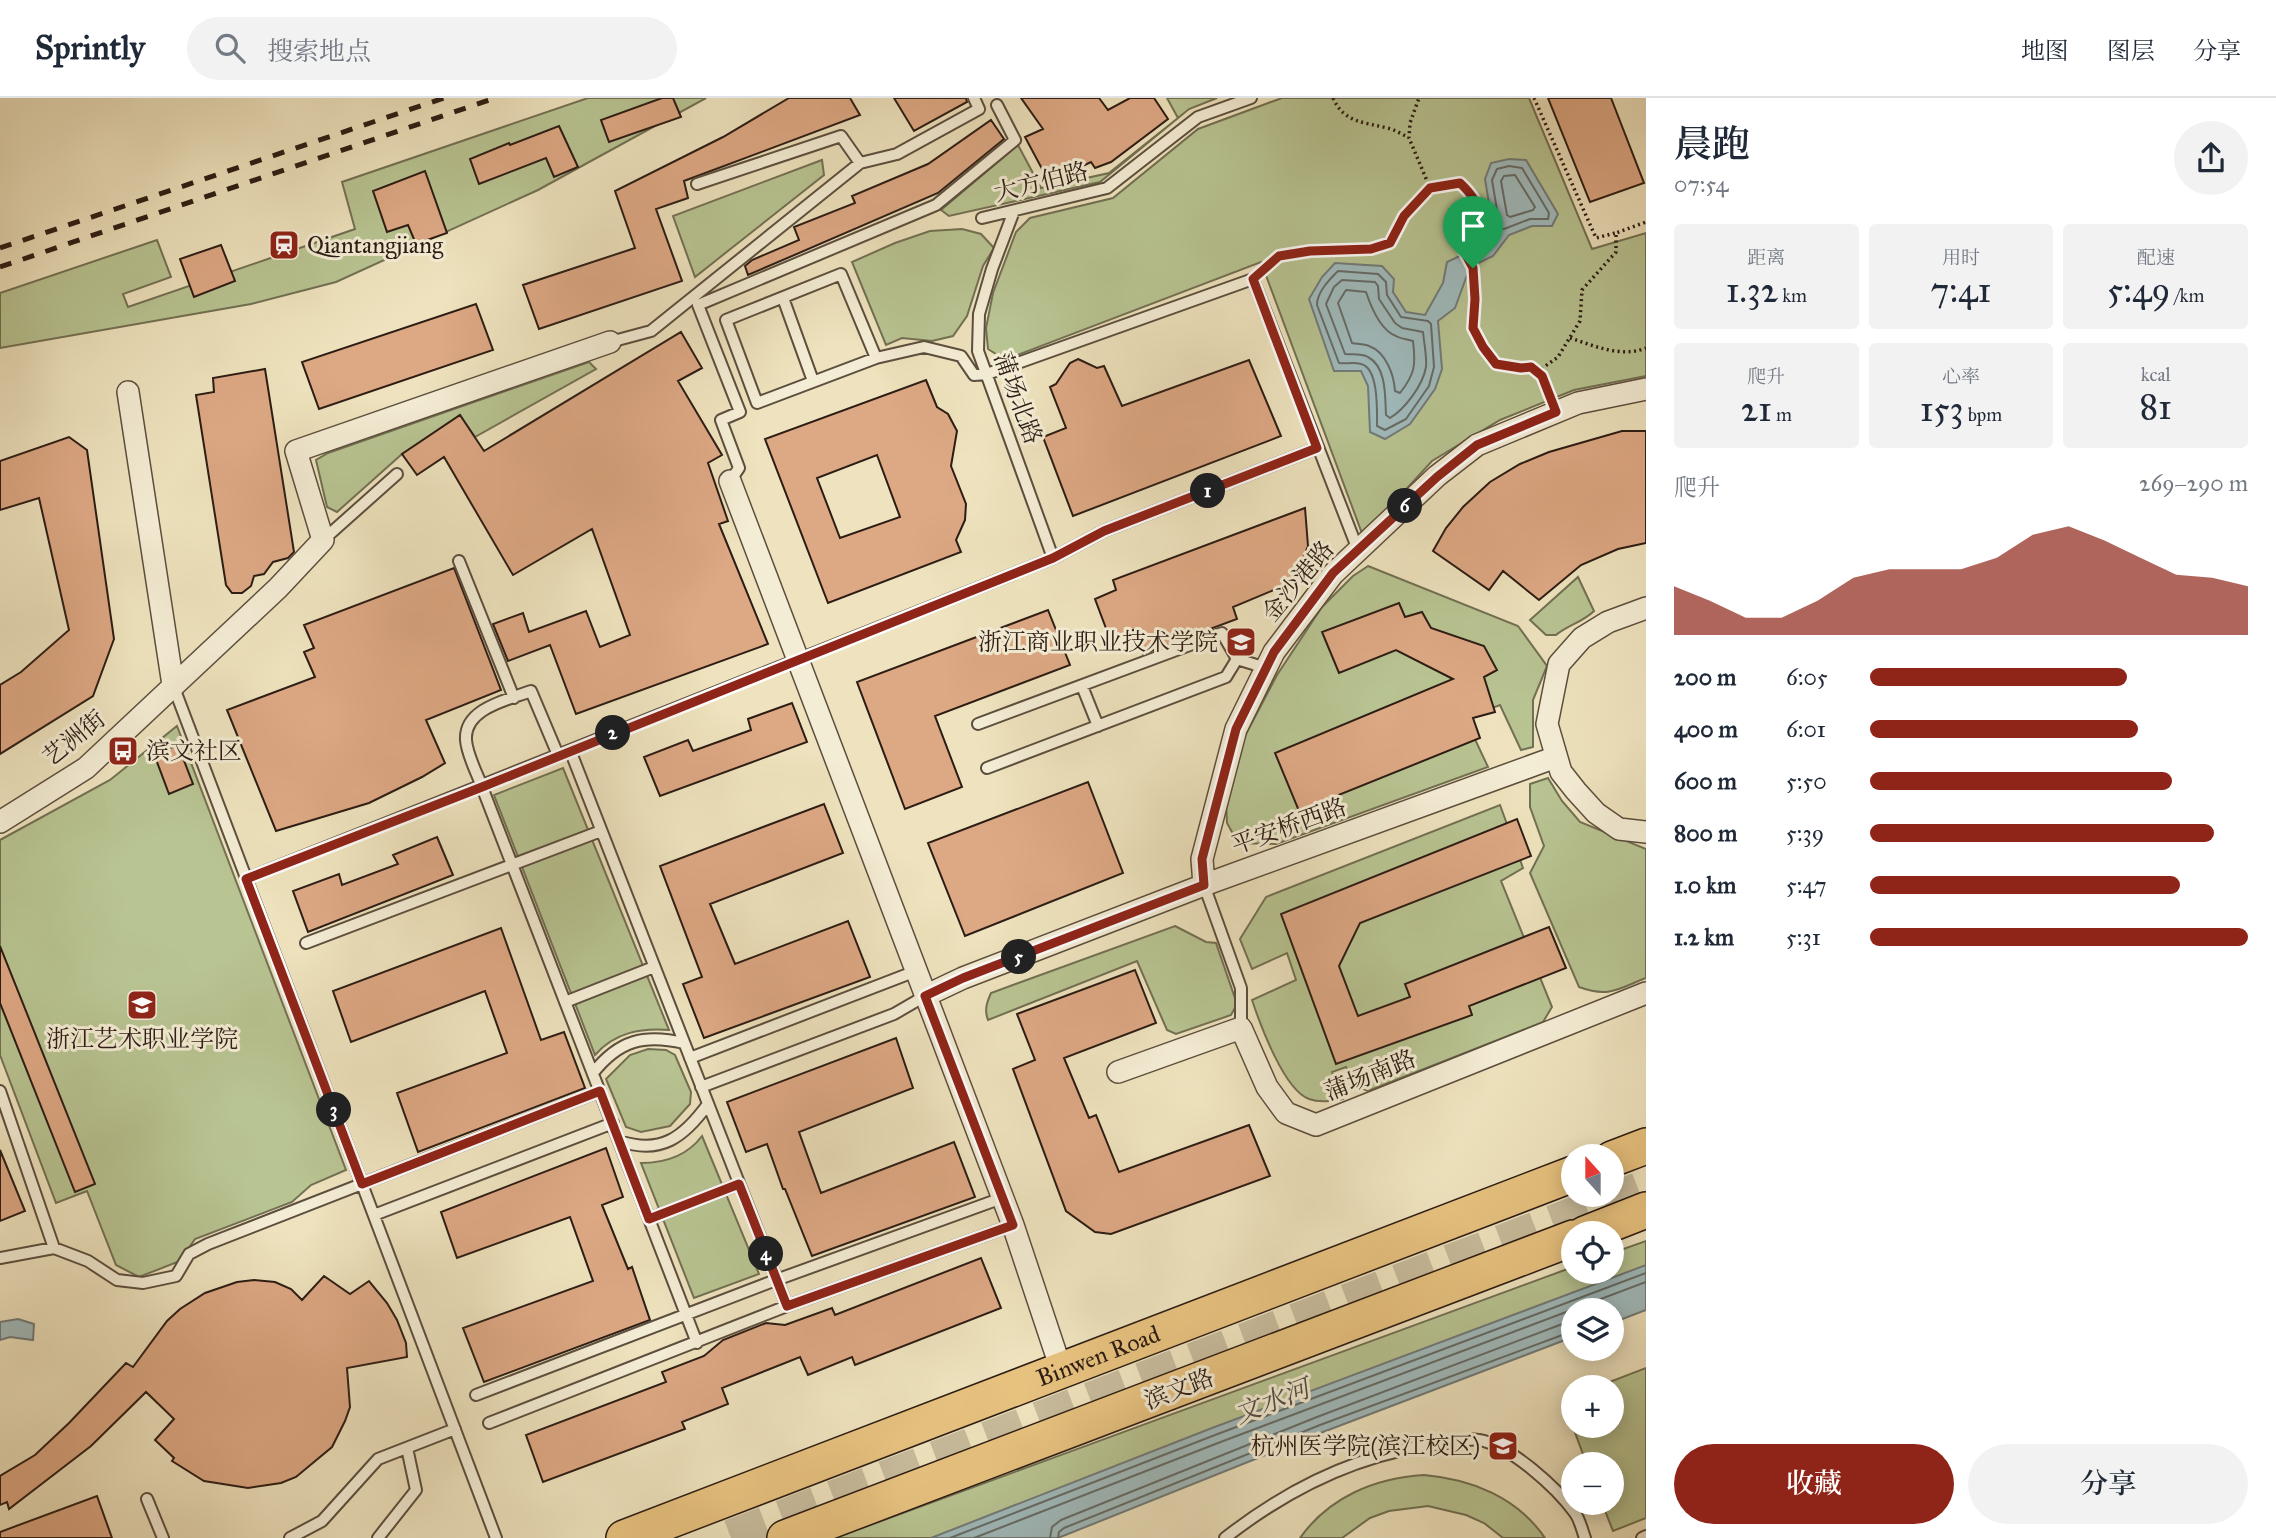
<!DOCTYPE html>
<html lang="zh">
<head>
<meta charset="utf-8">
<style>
	:root { --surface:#fff; --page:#f2f2f3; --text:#1f2937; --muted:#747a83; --line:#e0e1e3; --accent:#8f2418 }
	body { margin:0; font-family:"IM FELL Great Primer","Noto Serif SC",serif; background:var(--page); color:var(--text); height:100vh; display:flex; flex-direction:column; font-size:26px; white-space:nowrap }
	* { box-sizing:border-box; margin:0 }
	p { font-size:23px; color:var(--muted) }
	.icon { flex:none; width:38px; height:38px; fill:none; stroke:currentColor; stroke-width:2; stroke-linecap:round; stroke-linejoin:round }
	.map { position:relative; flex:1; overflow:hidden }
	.sheet { display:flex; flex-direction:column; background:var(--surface); width:630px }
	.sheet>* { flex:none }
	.needle { width:46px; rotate:339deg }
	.tools { position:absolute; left:1561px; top:1046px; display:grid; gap:14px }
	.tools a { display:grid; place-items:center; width:63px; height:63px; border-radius:50%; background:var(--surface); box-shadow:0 4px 18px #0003; font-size:35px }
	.pin { position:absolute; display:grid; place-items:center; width:60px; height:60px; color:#fff; margin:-72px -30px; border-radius:50% 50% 50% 0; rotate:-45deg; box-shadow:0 0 7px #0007 }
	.pin .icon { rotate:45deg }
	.km { position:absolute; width:35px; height:35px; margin:-18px; border-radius:50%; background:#222; color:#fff; font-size:19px; line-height:35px; text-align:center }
	.round { display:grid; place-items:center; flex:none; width:74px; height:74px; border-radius:37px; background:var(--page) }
	.headline { display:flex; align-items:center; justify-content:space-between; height:119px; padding:0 28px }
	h1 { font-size:38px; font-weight:600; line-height:52px }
	.figures { display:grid; grid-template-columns:repeat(3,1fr); gap:10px; height:119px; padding:7px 28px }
	.figures div { display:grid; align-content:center; border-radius:7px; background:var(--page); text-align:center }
	.figures b { font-size:35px; font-weight:600 }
	.figures small { font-size:19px; font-weight:400 }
	.figures p { font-size:19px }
	.chart { height:196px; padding:14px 28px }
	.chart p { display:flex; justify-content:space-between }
	.chart svg { width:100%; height:126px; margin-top:7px; fill:var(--accent); opacity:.7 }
	.primary-button { display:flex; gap:14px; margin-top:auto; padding:14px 28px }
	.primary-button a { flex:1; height:80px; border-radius:42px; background:var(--accent); color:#fff; font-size:28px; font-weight:600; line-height:80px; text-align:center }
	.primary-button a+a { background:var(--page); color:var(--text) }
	ul { padding:0 28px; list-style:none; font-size:23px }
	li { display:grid; grid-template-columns:112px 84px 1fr; align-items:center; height:52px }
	li i { height:18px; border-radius:9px; background:var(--accent) }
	header { display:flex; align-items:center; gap:42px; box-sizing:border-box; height:98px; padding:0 35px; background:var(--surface); border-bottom:2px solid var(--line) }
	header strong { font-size:33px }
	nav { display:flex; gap:38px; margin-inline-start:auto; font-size:24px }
	.search { width:490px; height:63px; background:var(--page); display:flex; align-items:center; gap:18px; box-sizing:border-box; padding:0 24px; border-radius:38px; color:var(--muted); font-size:26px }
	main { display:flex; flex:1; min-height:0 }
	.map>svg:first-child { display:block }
	.green { fill:#b8c492; stroke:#727053; stroke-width:2 }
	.water { fill:#a0bbbd; stroke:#727b79; stroke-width:2 }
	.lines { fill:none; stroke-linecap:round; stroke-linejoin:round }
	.shore { stroke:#666c68; stroke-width:2 }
	.building { fill:#dda884; stroke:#2c1c14; stroke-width:2; fill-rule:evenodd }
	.trunk-tunnel { stroke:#c7bb9c; stroke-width:37; stroke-dasharray:37 18; stroke-linecap:butt }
	.service-casing { stroke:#5c4e3e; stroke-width:14 }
	.minor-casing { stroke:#5c4e3e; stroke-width:24 }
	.primary-casing { stroke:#2c1c14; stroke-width:38 }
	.path { stroke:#2c1c14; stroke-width:3.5; stroke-dasharray:2 3.5; stroke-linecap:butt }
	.service { stroke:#f4edd5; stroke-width:10 }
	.minor { stroke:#f4edd5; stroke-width:21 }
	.primary { stroke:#e7c27f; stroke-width:35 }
	.rail { stroke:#2c1c14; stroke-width:5; stroke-dasharray:12 12; stroke-linecap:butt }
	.route-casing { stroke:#fff; stroke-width:14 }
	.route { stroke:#8f2418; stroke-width:9 }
	.labels { text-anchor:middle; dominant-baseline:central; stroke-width:6; stroke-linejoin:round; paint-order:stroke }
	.street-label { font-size:24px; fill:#2c1c14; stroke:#f4edd5 }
	.poi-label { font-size:24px; fill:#2c1c14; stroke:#f4edd5; text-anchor:start }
	.water-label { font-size:26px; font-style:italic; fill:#4f4c47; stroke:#f4edd5 }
</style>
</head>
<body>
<header>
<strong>Sprintly</strong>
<div class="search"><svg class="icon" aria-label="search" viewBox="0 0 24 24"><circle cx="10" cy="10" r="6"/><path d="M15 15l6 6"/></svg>搜索地点</div>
<nav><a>地图</a><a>图层</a><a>分享</a></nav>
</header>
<main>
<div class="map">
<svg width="1646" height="1440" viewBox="0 0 1646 1440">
	<rect width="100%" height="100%" fill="#eee3be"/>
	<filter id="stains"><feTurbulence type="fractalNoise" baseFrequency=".00286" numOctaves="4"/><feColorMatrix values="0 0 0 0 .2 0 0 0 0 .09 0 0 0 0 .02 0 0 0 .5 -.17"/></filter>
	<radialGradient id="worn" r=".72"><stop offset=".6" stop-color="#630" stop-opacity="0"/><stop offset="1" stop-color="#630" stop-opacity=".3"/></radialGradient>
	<path class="green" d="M588 0H706L538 92 336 184 251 206 0 250V195L157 142 171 179 123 196 128 209 355 131 342 84Z
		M1167 0H1217L1189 11 1100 84 949 118 941 112 1018 47 1041 90 1109 75 1178 20Z
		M1282 0H1529L1592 151 1646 135V278L1574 292 1500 322 1432 363 1363 438 1261 164 1012 259 996 256 988 251 986 230 993 195 1016 134 1030 120 1113 100 1198 31Z
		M822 62 824 77 695 179 673 118Z
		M962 131 981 136 994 150 983 168 967 218 953 238 932 243 902 240 886 247 852 164 895 145 930 133Z
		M589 264 596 271 475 339 460 318 402 356 337 414 327 409 316 362 328 355Z
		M1368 468 1518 528 1547 568 1533 602V649L1521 652 1500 607 1465 620 1488 669 1276 746 1238 745 1227 725 1226 704 1235 657 1277 577 1322 509 1353 478Z
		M1578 479 1594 513C1583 524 1568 527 1556 537H1546L1530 522Z
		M177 628 346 1072 311 1087 292 1104 195 1141 180 1163 139 1179 116 1167 87 1093 56 1105 0 957V742L110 682Z
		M563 670 669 932C641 930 615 934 595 957L494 697Z
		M1548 680 1562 703 1580 724 1646 751V880C1618 891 1609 900 1579 889L1530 775 1544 748 1530 709V686Z
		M1500 707 1523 770 1501 783 1552 909 1543 924 1368 993 1356 988 1346 969 1332 974 1343 1001C1332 1003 1320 1005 1309 1001 1284 992 1260 926 1252 902L1296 882 1287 855 1252 871 1240 841 1266 799Z
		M1175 828 1206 844 1216 845 1237 906 1231 917 1176 936 1167 932 1137 863 988 922C984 912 987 904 991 895Z
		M648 951 666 952 675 957 691 994 690 1006 670 1028 641 1034 626 1029 606 981 630 957Z
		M702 1038 759 1176 694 1200 641 1065C665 1065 687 1058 702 1038Z
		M1646 1143V1171L934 1440H835L1573 1169V1174H1612V1155Z
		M1646 1270V1420L1613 1433 1602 1405H1612V1367H1587L1563 1302 1573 1298V1328H1612V1290H1594Z
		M1424 1377C1471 1381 1517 1399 1545 1440H1503L1484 1425 1466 1417 1428 1408 1389 1413 1370 1420 1342 1440H1300C1329 1399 1375 1380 1424 1377Z"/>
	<path class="water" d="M1509 61 1526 62 1558 116 1552 128H1532L1509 137 1493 158 1470 169 1455 210 1438 223 1442 271 1435 291 1410 326 1385 341 1370 334 1368 288 1361 273H1334L1309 201 1322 179 1335 165 1382 168 1394 181 1393 194 1406 214 1425 217 1443 185 1447 164 1481 148 1493 130 1485 81 1491 65Z
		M1646 1167V1212L1612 1225V1213H1573V1239L1323 1334 1058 1440H931L1212 1330Z
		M18 1221 34 1226 33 1242 10 1239 0 1242V1224Z"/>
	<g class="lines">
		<path class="shore" d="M1509 68 1522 70 1549 115 1548 121H1530L1504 131 1500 130 1492 82 1497 71Z
			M1515 77 1535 109 1533 112 1510 119 1507 117 1501 83 1504 78Z
			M1338 173 1378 176 1386 184 1387 197 1401 219 1428 223 1431 226 1434 269 1429 288 1406 321 1385 332 1377 328C1377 314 1379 270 1361 266 1354 264 1346 266 1339 265L1317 207C1317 194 1329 182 1338 173Z
			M1342 182 1375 184 1378 188 1379 201 1395 225 1402 230 1423 234C1424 245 1427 258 1426 269 1423 287 1405 311 1390 320L1386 317C1385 300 1387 269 1368 259 1361 255 1352 257 1345 256L1326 206 1334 189Z
			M1346 192 1366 194C1371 209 1380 232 1396 238 1401 241 1407 241 1413 243 1416 267 1415 276 1400 295L1395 293C1394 277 1386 254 1369 248 1364 246 1357 246 1352 245L1338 205Z
			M950 1440 1215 1337 1646 1175
			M974 1440 1218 1345 1646 1184
			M1050 1440 1052 1429 1061 1422 1317 1319 1565 1225 1573 1224
			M1058 1440 1059 1434 1064 1430 1320 1327 1573 1233"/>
	</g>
	<path class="building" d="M662 0H673L681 19 609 44 601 22Z
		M789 0H850L860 17 684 83 688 100 656 111 682 183 539 231 523 187 635 150 615 93 723 39Z
		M894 0H966L967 4 914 33Z
		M1021 0H1099L1108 12 1130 0H1154L1168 21 1111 64 1095 70 1091 64 1049 84 1025 39 1043 31Z
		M1548 0H1611L1644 85 1590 104Z
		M991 22 1004 41 938 95 748 177 745 168 752 162 799 142 794 129 855 105 852 98 928 66Z
		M559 28 578 69 554 79 546 60 479 86 470 61 509 45 510 47Z
		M425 73 447 135 416 146 408 127 387 134 373 93Z
		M221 147 235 183 194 199 180 161Z
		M476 206 493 252 319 311 302 264Z
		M681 234 702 270 678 283 722 357 708 365 728 423 719 426 768 546 576 616 550 547 508 563 493 526 523 515 529 534 586 513 600 549 630 537 592 431 513 477 444 359 417 377 402 356 460 317 484 353Z
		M1078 261 1097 270 1104 268 1122 308 1249 262 1281 338 1073 418 1043 339 1066 330 1050 289 1056 286 1070 265Z
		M265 271 294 454 288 460 273 464 264 476 254 478 251 488 242 495H232L226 487 196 297 214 294 213 280Z
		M926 282 937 309 948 316 957 333 951 368 966 406 965 422 956 442 961 454 828 505 765 341ZM877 357 900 419 840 440 817 380Z
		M1622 333H1646V445L1618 451 1581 467 1539 502 1503 473 1489 492 1433 453 1446 430 1463 409 1490 384 1520 366 1549 354Z
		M69 339 87 352 114 541 93 598 0 656V587L21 574 69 532 39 400 0 412V363Z
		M1305 410 1308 448 1298 473 1281 489 1233 509 1237 521 1143 556 1133 532 1110 541 1095 501 1116 492 1113 482Z
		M454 470 501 592 426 622 445 665 422 679 369 705 276 733 227 612 315 579 304 554 314 550 304 527Z
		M1399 505 1405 519 1422 514 1431 530 1484 548 1497 572 1484 579 1495 614 1473 620 1480 640 1299 713 1275 655 1453 581 1396 552 1339 575 1322 534Z
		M1048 512 1070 567 935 618 962 689 905 711 857 584Z
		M792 605 807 644 660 698 644 659 688 642 693 653 751 632 748 621Z
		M178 647 193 686 169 696 154 656Z
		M1088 684 1123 775 965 838 928 745Z
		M824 706 843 755 710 806 735 866 848 823 870 879 704 940 683 886 702 879 660 768Z
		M1517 721 1531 758 1360 825 1339 868 1358 918 1410 899 1405 886 1549 829 1566 870 1469 908 1472 917 1336 966 1281 816Z
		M437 739 453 777 308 834 293 793 339 776 342 787 398 766 393 757Z
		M501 830 541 942 564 934 585 990 418 1054 397 995 507 955 485 893 351 944 333 893Z
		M0 848 95 1086 75 1094 0 905Z
		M1135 872 1156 925 1064 960 1089 1020 1096 1017 1119 1074 1249 1027 1270 1078 1111 1136 1095 1134 1066 1113 1013 971 1035 962 1017 916Z
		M896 940 913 990 799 1034 821 1095 954 1044 975 1099 812 1158 785 1091H783L767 1046 746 1054 727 1004Z
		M606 1050 623 1099 602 1107 628 1171 632 1169 650 1222 484 1284 463 1230 593 1183 570 1119 457 1160 441 1114Z
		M0 1052 25 1113 0 1123Z
		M981 1160 1001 1210 855 1267 852 1259 808 1277 800 1259 722 1290 728 1306 682 1324 685 1331 543 1384 526 1337 666 1284 662 1274 704 1258 723 1242 766 1225 785 1227 832 1210 835 1217Z
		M324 1178 350 1196 369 1183 387 1205 397 1222 406 1245 407 1259 347 1270 350 1309 345 1323 332 1349 296 1379 281 1385 248 1390 204 1383 172 1363 174 1360 155 1342 174 1321 146 1294 91 1348 9 1411 7 1404 0 1407V1378L35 1357 69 1325 126 1265 133 1269 167 1223 180 1211 205 1195 237 1184 254 1182 275 1184 291 1191 302 1202Z
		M97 1398 112 1440H0V1434Z"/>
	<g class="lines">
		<path class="trunk-tunnel" d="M731 1440 1646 1090"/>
		<g class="service-casing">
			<path id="service" d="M697 86 841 38 860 65
				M1014 113 992 171 979 216 978 253 1053 460
				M982 120 1107 90 1198 19 1251 0
				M783 200 813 283
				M610 244 651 233 860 65 897 56 979 11 974 0
				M876 260 841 176 726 222 757 305 876 260 924 249 961 258 974 277 987 276 1253 181 1358 452
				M730 383 739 370 721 322 740 314 698 207 936 107 1015 42 997 7
				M323 442 397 376
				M459 463 514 600
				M173 587 496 1440
				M1082 588 1098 628
				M978 626 1222 535 1237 561 1266 570
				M570 652 787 1208
				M558 657 531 593C508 602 464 610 466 642 467 657 477 675 482 689L697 1245
				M987 670 1226 579 1237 561
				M246 781C516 676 784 566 1053 460L1104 433 1317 350
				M1204 787 1241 890V930
				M306 845 601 733
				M565 904 654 869
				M690 960 916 873
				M593 975C619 942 644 936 684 945
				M701 989 894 916 925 898
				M0 993 54 1150
				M620 1043C661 1057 684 1039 708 1006
				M374 1117 613 1025
				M649 1121 739 1086
				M0 1160 54 1150 88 1163 117 1182 143 1185 176 1178 189 1156 208 1146 600 993
				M476 1297 776 1182 1002 1100
				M489 1325 787 1208 1013 1127
				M147 1401 163 1440
				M290 1440 322 1423 378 1361 455 1331
				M378 1440 416 1392 407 1350
				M1225 1440C1290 1389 1365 1353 1447 1345 1457 1344 1470 1340 1479 1342 1510 1347 1557 1390 1575 1415 1580 1422 1582 1432 1585 1440
				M1642 1440 1646 1438"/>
		</g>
		<g class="minor-casing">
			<path id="minor" d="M128 294 173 587
				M730 383 1013 1127 1061 1271
				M1646 510 1608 524 1582 540 1559 566 1547 626 1561 674 1576 693 1596 715 1619 731 1646 734
				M0 724 86 670 278 490 323 442 296 353 610 244
				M1204 787 1202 761 1236 631 1274 554 1333 476 1437 378 1477 347 1578 305 1646 291
				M925 898 963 880 1204 787 1556 659
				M1118 974 1241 930 1267 989 1286 1015 1316 1027 1646 895"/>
		</g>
		<g class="primary-casing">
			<g id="primary">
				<path d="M1612 1061 1646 1048"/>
				<path d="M1585 1136 1646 1112"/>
				<path id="s1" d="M624 1440 1573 1076"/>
				<path d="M785 1440 1573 1140"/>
			</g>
		</g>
		<path class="path" d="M1333 0C1344 25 1364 24 1387 30 1394 31 1401 36 1408 39
			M1534 0 1596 140 1615 135
			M1430 90 1460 85C1486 109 1483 127 1464 153L1473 170 1475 201 1473 230 1483 249 1496 266 1521 270 1531 269 1542 278 1549 296
			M1265 170 1279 158 1310 153 1371 151 1390 145 1404 119 1430 90 1409 40 1410 25 1419 0
			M1570 240C1595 248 1621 260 1646 250
			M1537 274 1558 259 1580 223 1582 192 1616 154V135L1646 124"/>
		<use href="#service" class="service"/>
		<use href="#minor" class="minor"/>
		<use href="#primary" class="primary"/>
		<path class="rail" d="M0 150 444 0
			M0 169 495 0"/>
	</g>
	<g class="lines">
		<g class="route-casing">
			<path id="route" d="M1460 85C1486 109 1484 126 1464 153L1473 170 1475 201 1473 230 1483 249 1496 266 1521 270 1531 269 1542 278 1556 314 1477 347 1437 379 1333 475 1274 554 1236 631 1202 761 1204 787 963 880 925 898 1013 1127 787 1208 739 1086 649 1121 600 993 362 1086 246 781 482 689 1053 460 1104 433 1317 350 1253 181 1279 158 1310 153 1371 151 1390 145 1404 118 1430 90Z"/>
		</g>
		<use href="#route" class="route"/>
	</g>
	<defs>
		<g id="station-square" transform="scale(1.575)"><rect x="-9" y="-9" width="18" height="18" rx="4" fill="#8f2418" stroke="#f4edd5"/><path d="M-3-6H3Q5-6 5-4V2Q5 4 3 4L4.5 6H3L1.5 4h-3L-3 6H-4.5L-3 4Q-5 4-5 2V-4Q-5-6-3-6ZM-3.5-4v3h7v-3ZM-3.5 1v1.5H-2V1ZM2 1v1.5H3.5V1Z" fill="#fff"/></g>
		<g id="university-square" transform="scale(1.575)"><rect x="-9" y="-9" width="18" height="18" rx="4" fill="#8f2418" stroke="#f4edd5"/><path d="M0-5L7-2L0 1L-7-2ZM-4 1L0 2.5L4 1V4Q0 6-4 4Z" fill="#fff"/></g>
		<g id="bus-square" transform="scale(1.575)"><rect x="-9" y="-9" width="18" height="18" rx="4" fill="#8f2418" stroke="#f4edd5"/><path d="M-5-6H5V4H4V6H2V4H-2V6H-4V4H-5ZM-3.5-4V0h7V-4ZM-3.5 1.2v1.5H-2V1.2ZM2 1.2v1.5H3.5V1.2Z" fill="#fff"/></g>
	</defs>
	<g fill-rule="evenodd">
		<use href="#station-square" x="284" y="147"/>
		<use href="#university-square" x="1241" y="544"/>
		<use href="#bus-square" x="123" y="653"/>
		<use href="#university-square" x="142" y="907"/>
		<use href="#university-square" x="1503" y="1348"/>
	</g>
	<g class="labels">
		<g class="street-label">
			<text transform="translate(1041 84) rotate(-14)">大方伯路</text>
			<text transform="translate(1018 300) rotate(70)">蒲场北路</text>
			<text transform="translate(1298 483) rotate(-50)">金沙港路</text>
			<text transform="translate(74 640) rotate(-39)">艺洲街</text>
			<text transform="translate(1289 728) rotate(-20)">平安桥西路</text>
			<text transform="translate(1370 977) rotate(-22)">蒲场南路</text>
			<text stroke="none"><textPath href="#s1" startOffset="508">Binwen Road</textPath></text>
			<text transform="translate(1179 1291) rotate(-21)">滨文路</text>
		</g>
		<g class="poi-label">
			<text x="307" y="147">Qiantangjiang</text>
			<text x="1218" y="544" text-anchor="end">浙江商业职业技术学院</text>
			<text x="146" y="653">滨文社区</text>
			<text x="142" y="941" text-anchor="middle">浙江艺术职业学院</text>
			<text x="1480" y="1348" text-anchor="end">杭州医学院(滨江校区)</text>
		</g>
		<g class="water-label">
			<text transform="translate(1272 1303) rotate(-21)">文水河</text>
		</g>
	</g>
	<rect width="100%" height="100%" filter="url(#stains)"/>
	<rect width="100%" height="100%" fill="url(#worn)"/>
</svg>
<div class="tools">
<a><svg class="needle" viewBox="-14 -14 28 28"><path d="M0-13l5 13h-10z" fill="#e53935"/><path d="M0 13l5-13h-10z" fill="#747a83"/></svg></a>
<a><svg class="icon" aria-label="locate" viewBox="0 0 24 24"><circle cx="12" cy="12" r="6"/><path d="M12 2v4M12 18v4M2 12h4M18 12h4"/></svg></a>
<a><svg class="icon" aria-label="layers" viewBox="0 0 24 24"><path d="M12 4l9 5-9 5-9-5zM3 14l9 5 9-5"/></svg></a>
<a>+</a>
<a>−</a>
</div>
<div class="pin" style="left:1473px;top:170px;background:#1e9e55"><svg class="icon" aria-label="arrive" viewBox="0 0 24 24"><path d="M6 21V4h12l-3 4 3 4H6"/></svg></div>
<b class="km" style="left:1208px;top:393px">1</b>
<b class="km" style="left:613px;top:635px">2</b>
<b class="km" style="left:334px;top:1012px">3</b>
<b class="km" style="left:766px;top:1156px">4</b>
<b class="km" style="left:1019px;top:859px">5</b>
<b class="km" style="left:1405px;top:408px">6</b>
</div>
<section class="sheet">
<div class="headline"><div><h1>晨跑</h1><p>07:54</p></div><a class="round"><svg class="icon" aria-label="share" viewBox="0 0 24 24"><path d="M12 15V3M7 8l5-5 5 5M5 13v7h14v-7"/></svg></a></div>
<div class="figures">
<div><p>距离</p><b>1.32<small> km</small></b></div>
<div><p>用时</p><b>7:41</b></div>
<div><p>配速</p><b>5:49<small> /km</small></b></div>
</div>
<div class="figures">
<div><p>爬升</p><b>21<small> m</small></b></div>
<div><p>心率</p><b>153<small> bpm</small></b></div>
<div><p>kcal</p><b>81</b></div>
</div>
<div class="chart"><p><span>爬升</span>269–290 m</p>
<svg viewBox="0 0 160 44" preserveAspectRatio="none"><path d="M0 44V27L10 32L20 38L30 38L40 32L50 24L60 21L70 21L80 21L90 17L100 9L110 6L120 11L130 17L140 23L150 24L160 27V44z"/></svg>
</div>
<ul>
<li><b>200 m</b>6:05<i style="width:68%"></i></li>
<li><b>400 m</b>6:01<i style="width:71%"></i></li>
<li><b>600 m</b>5:50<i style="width:80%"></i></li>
<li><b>800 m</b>5:39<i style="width:91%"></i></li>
<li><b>1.0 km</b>5:47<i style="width:82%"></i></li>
<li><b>1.2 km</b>5:31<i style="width:100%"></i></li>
</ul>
<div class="primary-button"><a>收藏</a><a>分享</a></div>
</section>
</main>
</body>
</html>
